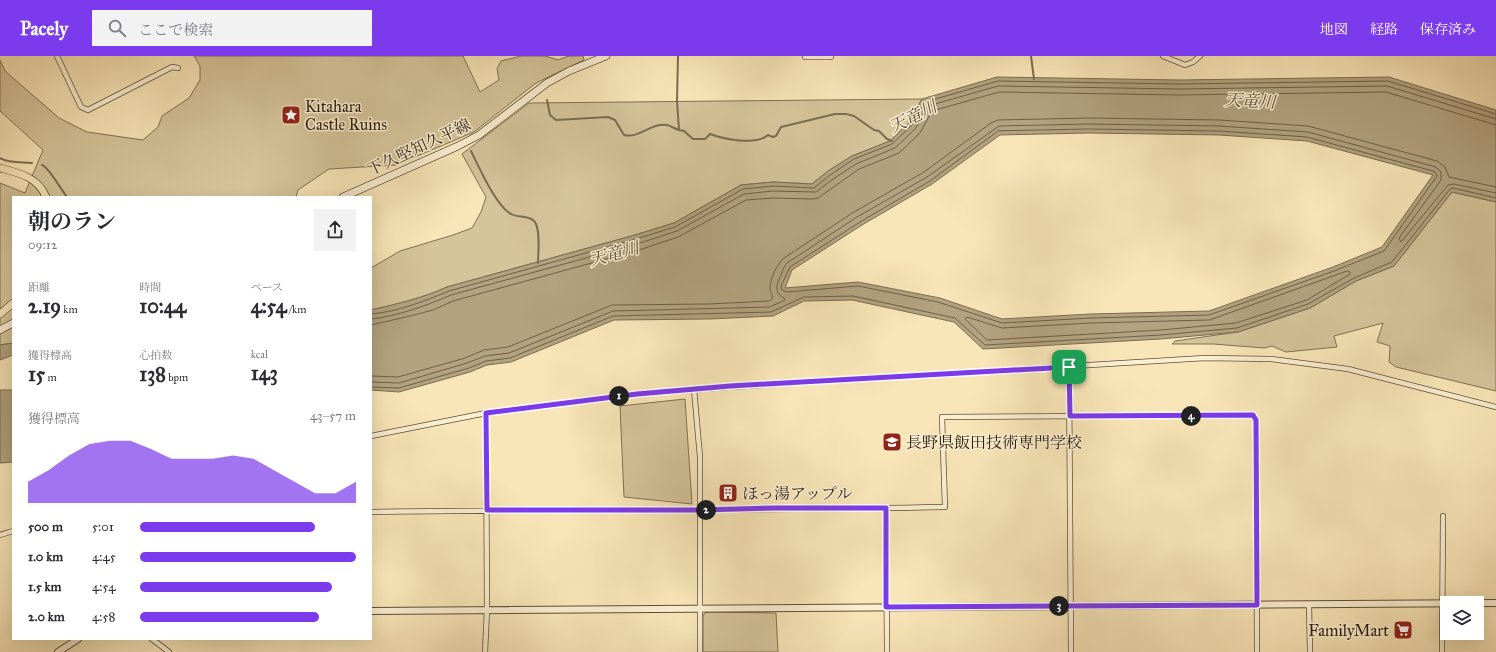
<!DOCTYPE html>
<html lang="ja">
<head>
<meta charset="utf-8">
<style>
	:root { --surface:#fff; --page:#f2f2f3; --text:#2b2b33; --muted:#7c7c81; --accent:#7c3aed }
	body { margin:0; font-family:"IM FELL Great Primer","Noto Serif JP",serif; background:var(--page); color:var(--text); height:100vh; display:flex; flex-direction:column; font-size:15px; white-space:nowrap }
	* { box-sizing:border-box; margin:0 }
	p { font-size:13px; color:var(--muted) }
	.icon { flex:none; width:22px; height:22px; fill:none; stroke:currentColor; stroke-width:2; stroke-linecap:round; stroke-linejoin:round }
	.map { position:relative; flex:1; overflow:hidden }
	.details { position:absolute; left:12px; top:140px; width:360px; height:444px; display:flex; flex-direction:column; background:var(--surface); border-radius:0px; box-shadow:0 4px 16px #0002 }
	.details>* { flex:none }
	.controls { position:absolute; left:1440px; top:540px; display:grid; gap:8px }
	.controls a { display:grid; place-items:center; width:44px; height:44px; border-radius:0px; background:var(--surface); box-shadow:0 4px 16px #0002; font-size:20px }
	.pin { position:absolute; display:grid; place-items:center; width:34px; height:34px; color:#fff; margin:-17px; border-radius:8px; box-shadow:0 2px 6px #0006 }
	.km { position:absolute; width:20px; height:20px; margin:-10px; border-radius:50%; background:#222; color:#fff; font-size:11px; line-height:20px; text-align:center }
	.round { display:grid; place-items:center; flex:none; width:42px; height:42px; border-radius:0px; background:var(--page) }
	.summary { display:flex; align-items:center; justify-content:space-between; height:68px; padding:0 16px }
	h1 { font-size:22px; font-weight:700; line-height:30px }
	.figures { display:grid; grid-template-columns:repeat(3,1fr); gap:6px; height:68px; padding:4px 16px }
	.figures div { display:grid; align-content:center }
	.figures b { font-size:20px; font-weight:700 }
	.figures small { font-size:11px; font-weight:400 }
	.figures p { font-size:11px }
	.chart { height:112px; padding:8px 16px }
	.chart p { display:flex; justify-content:space-between }
	.chart svg { width:100%; height:72px; margin-top:4px; fill:var(--accent); opacity:.7 }
	ul { padding:0 16px; list-style:none; font-size:13px }
	li { display:grid; grid-template-columns:64px 48px 1fr; align-items:center; height:30px }
	li i { height:10px; border-radius:5px; background:var(--accent) }
	header { display:flex; align-items:center; gap:24px; box-sizing:border-box; height:56px; padding:0 20px; background:var(--accent); color:#fff }
	header strong { font-size:19px }
	nav { display:flex; gap:22px; margin-inline-start:auto; font-size:14px }
	.search { width:280px; height:36px; background:var(--page); display:flex; align-items:center; gap:10px; box-sizing:border-box; padding:0 14px; border-radius:0px; color:var(--muted); font-size:15px }
	.map>svg:first-child { display:block }
	.green { fill:#d6c49b; stroke:#807056 }
	.water { fill:#b2a27f; stroke:#7b6d53; fill-rule:evenodd }
	.lines { fill:none; stroke-linecap:round; stroke-linejoin:round }
	.shore { stroke:#6e6048; stroke-width:1 }
	.stream { stroke:#7b6d53; stroke-width:2 }
	.minor-casing { stroke:#5d4f3a; stroke-width:6 }
	.tertiary-casing { stroke:#5d4f3a; stroke-width:8 }
	.secondary-casing { stroke:#291d10; stroke-width:8 }
	.primary-casing { stroke:#291d10; stroke-width:8 }
	.minor { stroke:#fbefd1; stroke-width:4.5 }
	.tertiary { stroke:#fbefd1; stroke-width:6 }
	.secondary { stroke:#fbefd1; stroke-width:7 }
	.primary { stroke:#f9e6b8; stroke-width:7 }
	.route-casing { stroke:#fff; stroke-width:8 }
	.route { stroke:#7c3aed; stroke-width:5 }
	.labels { text-anchor:middle; dominant-baseline:central; stroke-width:3; stroke-linejoin:round; paint-order:stroke }
	.poi-label { font-size:16px; fill:#291d10; stroke:#fbefd1; text-anchor:start }
	.street-label { font-size:16px; fill:#291d10; stroke:#fbefd1 }
	.water-label { font-size:17px; font-style:italic; fill:#60523c; stroke:#fbefd1 }
</style>
</head>
<body>
<header>
<strong>Pacely</strong>
<div class="search"><svg class="icon" aria-label="search" viewBox="0 0 24 24"><circle cx="10" cy="10" r="6"/><path d="M15 15l6 6"/></svg>ここで検索</div>
<nav><a>地図</a><a>経路</a><a>保存済み</a></nav>
</header>
<div class="map">
<svg width="1496" height="596" viewBox="0 0 1496 596">
	<rect width="100%" height="100%" fill="#f9e6b8"/>
	<filter id="stains"><feTurbulence type="fractalNoise" baseFrequency=".005" numOctaves="4"/><feColorMatrix values="0 0 0 0 .2 0 0 0 0 .09 0 0 0 0 .02 0 0 0 .5 -.17"/></filter>
	<radialGradient id="worn" r=".72"><stop offset=".6" stop-color="#630" stop-opacity="0"/><stop offset="1" stop-color="#630" stop-opacity=".3"/></radialGradient>
	<path class="green" d="M194 0H463L480 36 499 24 497 13 501 5 521 0H545L558 4 569 0H583L584 4 536 27 474 76 396 109 329 113 298 134 296 141H13V287L0 289V127L25 137 43 94 0 55V4L5 15 59 62 87 76 143 84 158 71 162 60 189 42 200 24V10Z
		M922 43 908 68 890 85 852 100 828 115 812 128 773 126 741 129 674 167 635 179 447 231C423 242 397 248 371 254V212L400 195 453 179 472 172 481 156 486 141 462 98 529 47Z
		M1452 136 1496 146V335L1396 311 1389 306 1390 290 1377 286 1383 267 1334 280 1337 291 1286 296 1272 290 1265 292 1213 288H1172L1175 285 1238 276 1310 252 1356 225 1394 210Z
		M685 343 692 448 624 441 620 350Z
		M707 556 776 557 778 596H703V559Z"/>
	<path class="water" d="M997 21 1179 24 1389 21 1496 54V146L1452 136 1394 210 1356 225 1310 252 1238 276 1161 283 983 293 954 266 852 244 804 245 773 260 710 263 614 264 511 306 487 309 470 316 399 336 371 334V254C397 248 423 242 447 231L635 179 674 167 741 129 773 126 812 128 828 115 852 100 890 85 908 68 922 43ZM1089 77 1219 79 1307 85 1433 119 1382 191 1333 211 1209 255 1090 258 1002 263 940 242 858 226 785 232 792 214 862 169 932 128 1000 79Z
		M13 287V299L0 304V289Z
		M0 334H13V406L0 407Z"/>
	<g class="lines">
		<path class="shore" d="M1089 73 1219 75 1307 81 1433 115 1436 117 1437 120 1384 195 1334 215 1209 259 1091 262 1002 267 938 246 858 230 786 236 782 234 781 230 790 211 860 166 930 125 998 75Z
			M1348 215 1350 216V218L1307 244 1236 267 1161 274 987 284 965 263 967 261 1002 272 1091 267 1209 264Z
			M371 258C397 256 425 245 449 235L636 183 675 171 743 133 773 130 814 132 830 119 854 103 892 88 911 70 925 46 998 25 1179 28 1388 25 1496 58
			M371 263C395 261 428 249 451 239L637 188 677 175 744 138 773 135 816 136 833 123 856 108 895 92 915 73 928 50 998 30 1179 33 1387 30 1496 63
			M371 269 410 260 433 254 453 245 639 194 678 181 746 144 773 142 812 143 818 142 859 113 899 97 920 77 932 55 999 36 1179 39 1386 36 1496 69
			M371 320 398 321 465 302 484 294 508 291 612 249 709 248 769 245 773 242C772 239 770 236 770 232 770 223 777 208 784 202L854 156 924 116 991 67 998 64 1089 62 1219 64 1308 70 1437 105 1445 111 1449 121 1496 131
			M371 326 399 327 467 307 485 300 509 297 613 255 770 251 785 244 784 242C773 236 777 228 781 219 783 214 784 210 787 207L857 161 927 121 999 70 1089 68 1219 70 1308 76 1436 111 1441 116V124L1399 182 1401 186 1448 129 1454 128 1496 137
			M371 331 399 332 469 312 486 305 510 302 613 260 771 256 804 241 853 240 955 262 985 289 1161 279 1237 272 1308 248 1354 222 1392 206 1450 133 1453 132 1496 142"/>
		<path class="stream" d="M678 0 677 45 679 74 684 75 693 83H705L710 78C723 83 756 90 768 79L773 81 776 80 781 71 835 58H846L854 60 874 74 879 75 887 83 892 85
			M1031 0 1034 23
			M547 44 550 59 556 64 608 61 615 64 624 79C639 83 652 66 667 69 671 70 675 73 679 74
			M471 95C479 111 496 150 511 158 518 162 528 159 534 165 541 172 538 198 538 207
			M0 102C9 107 21 106 32 107
			M42 109C49 111 61 134 67 141"/>
		<g class="minor-casing">
			<path id="minor" d="M57 0 81 51 88 54 172 11 178 12
				M1163 0 1185 9 1193 6 1200 0
				M1069 311 1071 596
				M694 333 700 401V596
				M371 380 486 357 637 338 730 331 1205 302 1271 303 1348 313 1496 351
				M886 452 887 596
				M371 456C562 453 754 455 945 451L942 361 1253 359 1256 364 1257 596
				M0 479 13 475
				M1309 548 1310 596
				M152 583 169 596
				M485 596 487 554 486 357
				M1442 596 1443 460"/>
		</g>
		<g class="tertiary-casing">
			<path id="tertiary" d="M371 555 1496 547
				M58 596 78 583"/>
		</g>
		<g class="secondary-casing">
			<path id="secondary" d="M806 0H830
				M343 141 458 90 479 79 547 27 569 15 606 0
				M0 274 13 267"/>
		</g>
		<g class="primary-casing">
			<path id="primary" d="M0 112C19 117 38 121 46 141
				M0 258 13 247"/>
		</g>
		<use href="#minor" class="minor"/>
		<use href="#tertiary" class="tertiary"/>
		<use href="#secondary" class="secondary"/>
		<use href="#primary" class="primary"/>
	</g>
	<g class="lines">
		<g class="route-casing">
			<path id="route" d="M1069 311 1070 360 1253 359 1256 364 1257 549 886 551V452H775L700 454H487L486 357 637 338 730 330Z"/>
		</g>
		<use href="#route" class="route"/>
	</g>
	<defs>
		<g id="sight-square" transform="scale(1)"><rect x="-9" y="-9" width="18" height="18" rx="4" fill="#8f2418" stroke="#fbefd1"/><path d="M0-6L1.8-2.2L6-1.7L2.9 1.2L3.7 5.4L0 3.3L-3.7 5.4L-2.9 1.2L-6-1.7L-1.8-2.2Z" fill="#fff"/></g>
		<g id="university-square" transform="scale(1)"><rect x="-9" y="-9" width="18" height="18" rx="4" fill="#8f2418" stroke="#fbefd1"/><path d="M0-5L7-2L0 1L-7-2ZM-4 1L0 2.5L4 1V4Q0 6-4 4Z" fill="#fff"/></g>
		<g id="building-square" transform="scale(1)"><rect x="-9" y="-9" width="18" height="18" rx="4" fill="#8f2418" stroke="#fbefd1"/><path d="M-4-6H4V6H1V3H-1V6H-4ZM-2.5-4.3h1.7v1.8h-1.7ZM.8-4.3h1.7v1.8H.8ZM-2.5-1h1.7V.8h-1.7ZM.8-1h1.7V.8H.8Z" fill="#fff"/></g>
		<g id="supermarket-square" transform="scale(1)"><rect x="-9" y="-9" width="18" height="18" rx="4" fill="#8f2418" stroke="#fbefd1"/><path d="M-6-5.5h2.5l.6 2H6L4.5 2H-2.5L-4.4-4H-6ZM-1.5 3.2a1.3 1.3 0 1 0 .1 0ZM3 3.2a1.3 1.3 0 1 0 .1 0Z" fill="#fff"/></g>
	</defs>
	<g fill-rule="evenodd">
		<use href="#sight-square" x="291" y="59"/>
		<use href="#university-square" x="892" y="386"/>
		<use href="#building-square" x="728" y="437"/>
		<use href="#supermarket-square" x="1403" y="574"/>
	</g>
	<g class="labels">
		<g class="poi-label">
			<text x="305" y="50">Kitahara<tspan x="305" dy="18">Castle Ruins</tspan></text>
			<text x="906" y="386">長野県飯田技術専門学校</text>
			<text x="742" y="437">ほっ湯アップル</text>
			<text x="1389" y="574" text-anchor="end">FamilyMart</text>
		</g>
		<g class="street-label">
			<text transform="translate(419 91) rotate(-25)">下久堅知久平線</text>
		</g>
		<g class="water-label">
			<text transform="translate(1250 45) rotate(3)">天竜川</text>
			<text transform="translate(913 61) rotate(-27)">天竜川</text>
			<text transform="translate(614 198) rotate(-15)">天竜川</text>
		</g>
	</g>
	<rect width="100%" height="100%" filter="url(#stains)"/>
	<rect width="100%" height="100%" fill="url(#worn)"/>
</svg>
<div class="controls">
<a><svg class="icon" aria-label="layers" viewBox="0 0 24 24"><path d="M12 4l9 5-9 5-9-5zM3 14l9 5 9-5"/></svg></a>
</div>
<div class="pin" style="left:1069px;top:311px;background:#1e9e55"><svg class="icon" aria-label="arrive" viewBox="0 0 24 24"><path d="M6 21V4h12l-3 4 3 4H6"/></svg></div>
<b class="km" style="left:619px;top:340px">1</b>
<b class="km" style="left:706px;top:454px">2</b>
<b class="km" style="left:1059px;top:550px">3</b>
<b class="km" style="left:1191px;top:360px">4</b>
<section class="details">
<div class="summary"><div><h1>朝のラン</h1><p>09:12</p></div><a class="round"><svg class="icon" aria-label="share" viewBox="0 0 24 24"><path d="M12 15V3M7 8l5-5 5 5M5 13v7h14v-7"/></svg></a></div>
<div class="figures">
<div><p>距離</p><b>2.19<small> km</small></b></div>
<div><p>時間</p><b>10:44</b></div>
<div><p>ペース</p><b>4:54<small> /km</small></b></div>
</div>
<div class="figures">
<div><p>獲得標高</p><b>15<small> m</small></b></div>
<div><p>心拍数</p><b>138<small> bpm</small></b></div>
<div><p>kcal</p><b>143</b></div>
</div>
<div class="chart"><p><span>獲得標高</span>43–57 m</p>
<svg viewBox="0 0 160 44" preserveAspectRatio="none"><path d="M0 44V31L10 24L20 15L30 8L40 6L50 6L60 11L70 17L80 17L90 17L100 15L110 17L120 24L130 31L140 38L150 38L160 31V44z"/></svg>
</div>
<ul>
<li><b>500 m</b>5:01<i style="width:81%"></i></li>
<li><b>1.0 km</b>4:45<i style="width:100%"></i></li>
<li><b>1.5 km</b>4:54<i style="width:89%"></i></li>
<li><b>2.0 km</b>4:58<i style="width:83%"></i></li>
</ul>
</section>
</div>
</body>
</html>
